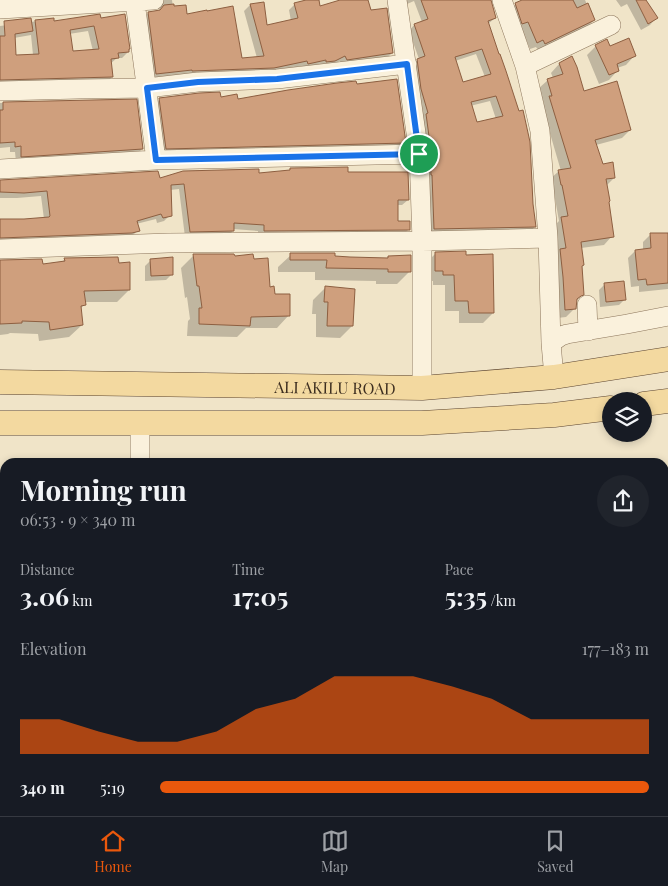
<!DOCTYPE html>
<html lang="en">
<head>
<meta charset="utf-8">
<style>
	:root { --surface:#171b24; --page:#20242c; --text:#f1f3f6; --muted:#9ea1a6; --line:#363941; --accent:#ea580c }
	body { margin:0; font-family:"Playfair Display",serif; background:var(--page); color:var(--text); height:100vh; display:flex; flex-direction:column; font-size:19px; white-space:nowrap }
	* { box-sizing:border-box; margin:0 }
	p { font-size:16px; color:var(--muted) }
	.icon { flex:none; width:28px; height:28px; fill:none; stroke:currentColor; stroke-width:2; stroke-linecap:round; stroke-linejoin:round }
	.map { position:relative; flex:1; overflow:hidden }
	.drawer { position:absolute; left:0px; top:458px; width:669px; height:359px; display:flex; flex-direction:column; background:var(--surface); border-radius:15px 15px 0 0; box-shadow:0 2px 8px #0003 }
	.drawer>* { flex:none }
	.buttons { position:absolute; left:602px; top:392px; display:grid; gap:10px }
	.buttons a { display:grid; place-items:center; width:50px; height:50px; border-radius:50%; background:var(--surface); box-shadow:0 2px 8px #0003; font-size:25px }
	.pin { position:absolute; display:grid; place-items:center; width:42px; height:42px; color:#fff; margin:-21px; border:2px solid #fff; border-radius:50%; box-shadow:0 1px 5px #0007 }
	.round { display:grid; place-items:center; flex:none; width:52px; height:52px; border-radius:26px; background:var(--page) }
	.summary { display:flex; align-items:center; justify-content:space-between; height:85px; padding:0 20px }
	h1 { font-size:28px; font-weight:700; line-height:38px }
	.metrics { display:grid; grid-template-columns:repeat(3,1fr); gap:8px; height:85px; padding:5px 20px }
	.metrics div { display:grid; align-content:center }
	.metrics b { font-size:25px; font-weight:700 }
	.metrics small { font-size:14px; font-weight:400 }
	.metrics p { font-size:14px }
	.chart { height:140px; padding:10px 20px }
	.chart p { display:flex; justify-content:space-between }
	.chart svg { width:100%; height:90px; margin-top:5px; fill:var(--accent); opacity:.7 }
	ul { padding:0 20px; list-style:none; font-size:16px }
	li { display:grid; grid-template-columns:80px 60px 1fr; align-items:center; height:38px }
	li i { height:12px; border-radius:6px; background:var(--accent) }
	.tabs { display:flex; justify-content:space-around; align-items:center; height:70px; border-top:1px solid var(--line); background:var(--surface); font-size:14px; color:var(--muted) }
	.tabs a { display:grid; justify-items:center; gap:2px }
	.tabs .current { color:var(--accent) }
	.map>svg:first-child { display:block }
	.shadow { fill:#0003; fill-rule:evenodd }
	.building { fill:#cf9f7d; stroke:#8d5f41; fill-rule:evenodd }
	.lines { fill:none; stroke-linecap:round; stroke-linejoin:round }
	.minor-casing { stroke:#8d765c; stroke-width:20 }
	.major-casing { stroke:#5b4430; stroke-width:25 }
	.minor { stroke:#faf1dc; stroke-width:19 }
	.major { stroke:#f3d9a0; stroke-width:24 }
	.rail-casing { stroke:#3d2e20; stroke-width:5.5 }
	.rail { stroke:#f7eed8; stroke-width:4; stroke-dasharray:11; stroke-linecap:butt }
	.route-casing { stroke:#fff; stroke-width:10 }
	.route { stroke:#1a73e8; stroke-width:6 }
	.labels { text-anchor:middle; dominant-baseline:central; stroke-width:4; stroke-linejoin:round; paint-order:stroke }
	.street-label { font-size:16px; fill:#3d2e20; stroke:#f7eed8 }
</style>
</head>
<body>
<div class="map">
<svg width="668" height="816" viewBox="0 0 668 816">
	<rect width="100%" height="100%" fill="#f0e4c8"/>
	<path class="shadow" d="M158 0H172L173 7 186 15 241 60 257 58 244 11 250 5 262 4 266 26 291 21 289 10 295 4 318 0 319 7 344 0H366L370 12 392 53 386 59 341 65 340 61 328 66 303 69 302 66 267 73 150 79 142 19 148 13 159 11 160 6Z
		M406 0H490L495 18 488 24 535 227 529 232 428 235 411 66 419 59 409 31 414 25 422 22 414 1 407 4ZM476 54 485 77 463 84 455 61ZM490 101 496 119 477 124 470 106Z
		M525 0H585L594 20 587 27 538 50 536 47 530 49 521 28 509 11 516 4Z
		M616 0H646L656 18 650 25 641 30 627 4 621 7Z
		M94 16 128 52 122 58H117L110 64 112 77 106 83 0 85V26L53 19V23ZM88 31 93 51 72 52 69 34ZM31 35 33 55 15 56 14 38Z
		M596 46 609 48 635 55 626 65 617 68 618 70 609 80 599 84 587 55Z
		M572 58 583 92 630 130 622 138 596 145 602 165 614 178 606 186 612 236 604 245 581 248 580 267 583 294 576 301 575 308 566 317 557 318 553 227 559 221 554 193H552L550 179 559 171H561L542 106 544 104 539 88 548 80 553 78 551 73 559 64Z
		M220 98 237 101 404 143 399 148 161 154 154 105 160 99Z
		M136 101 142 149 136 155 16 162 15 152H10V147L0 148V103Z
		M290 169 347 173 408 200 402 205H397V222L409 229 403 235 258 236V231L233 229V231L227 237H185L179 189 170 190V215L164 221 157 223 156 219 136 224 138 230 132 236 0 243V210V220L44 219 41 196 17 198H0V181L159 180 258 174 288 172Z
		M651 234H668V289L639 292V286L631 287 628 258 635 251 643 250V242Z
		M436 253 465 256 493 313 483 323H459V311H445V285H433V281H426V263Z
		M194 255 234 258 253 260 274 296 289 315 277 328H246L237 337 187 336 188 321 190 319 187 297 185 298 181 268Z
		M291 255 386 259 388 257 410 271 397 284H376V281L315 280V272H278V267Z
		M65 259 118 264 129 290 117 302H84V305L80 309 82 325 69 337 39 341 38 334 10 333 8 334 0 335V261L42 266 61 263Z
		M151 260 172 274 166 280 145 281V266Z
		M605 284 625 299 619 305 600 307 599 290Z
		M326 287 352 326 340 338 316 337V314H312L313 300Z
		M668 571V604L664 601V573Z
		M664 619H668V769H666L664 760Z
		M5 653V730L0 720V656Z
		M40 811H83L84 812 80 816H42Z
		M149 811H172L174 816H150Z
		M319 811H343L342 816H321Z
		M367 811H402L404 816H369Z
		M408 811H555L556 816H411Z
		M570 811H658V816H571Z
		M212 812 214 816H205Z"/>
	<path class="building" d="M306 0H319L320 6 340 0H368L371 10 387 8 393 53 347 60 345 56 335 61 326 62V60L308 64 307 61 274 68 192 71V70L156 74 148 12 160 10 164 5 174 4V6L186 5 187 14 207 10V11L233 6 242 58 264 56 250 4 264 2 267 25 298 18 294 3Z
		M421 0H491L496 18 488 21 499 54H500L506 71 519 111 523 110 530 142 533 204 536 227 434 229 432 175H431L430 151H431L426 114 428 113 421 89 417 59 425 56 414 24 428 19ZM482 49 491 74 463 82 455 57ZM496 96 503 116 477 122 471 102Z
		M522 0H573L577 8 588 3 595 20 545 44 543 40 537 43 528 22 522 24 515 3Z
		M636 0H646L658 18 648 24Z
		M100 14 101 18 125 14 130 49H129V52L118 53 119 58 111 59 113 77 0 80V36H5L4 21 31 18 33 31 15 34 16 55 39 54 35 20 54 18V21ZM94 26 99 49 73 51 70 30Z
		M629 38 636 56 617 64 619 71 609 75 595 45 607 39 610 46Z
		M572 56 577 67 584 91 617 81 631 130 595 140 603 164 613 162 615 178 606 179 610 201 609 202 614 237 581 242 584 265 582 266 584 295 581 296 577 299 576 309 565 310 563 277 560 249 566 248 561 217 568 216 562 185H561L558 170 571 168 549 96H552L547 79 563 74 559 63Z
		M397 79 406 143 166 149 159 98 199 93 220 92 221 97 237 94 238 99 288 90 337 83 356 81 357 84Z
		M137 99 143 149 21 157V146L15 147V142L0 143V110H3V102Z
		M348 167V172H408L409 200H398V221H410V230L264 231V225L234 223V231L190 232 184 184 171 185 172 216 163 218 161 214 137 221 140 231 132 233 0 238V219H24L49 217 50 216 47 191 24 193 0 192V180L158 171 160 178 183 171 259 169V173L290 170V168Z
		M650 233H668V283L647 285 646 279 638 280 635 250 651 248Z
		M466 251V255L493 254 494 313H469L468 301H455L454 275H443V271H435V252Z
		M290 253H335V256L350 257 388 258V256L411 255V272H388V269L326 268 327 260H290Z
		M193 254H234L235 256 253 254 254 259 268 258 270 287 274 286 275 294H290V316L251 317 250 326 199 324V308H202L199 286H197Z
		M118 257 119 263 130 262V290L84 291 86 305 81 306 83 325 50 330 49 322 22 321V323L0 324V260L42 259 43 264 65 261 64 258Z
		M173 257V275L151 276 150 259Z
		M624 281 626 300 606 302 604 283Z
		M325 286 355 289 353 326H327L328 302H324Z"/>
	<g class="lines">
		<g class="minor-casing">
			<path id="minor" d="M397 0 419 154 422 241V388
				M502 0 525 66 540 131 548 238 551 343 554 377
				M135 2 156 160
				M0 9 154 0
				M525 66 611 25
				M0 91 79 89 147 88 198 82 277 79 407 64
				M0 169 156 160 419 154
				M0 249 168 243 422 241 548 238
				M587 305 588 331
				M551 343 561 336 567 334 627 324 668 316
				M140 424V462
				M664 500H668
				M664 607 668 606
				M567 811 568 816
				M114 816 124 811
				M354 816 364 811"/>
		</g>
		<g class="major-casing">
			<g id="major">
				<path id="s1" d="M0 382 422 388 554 377 668 359"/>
				<path d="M644 404 668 401"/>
				<path d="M0 423H422L554 415 611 408"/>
			</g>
		</g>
		<use href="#minor" class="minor"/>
		<use href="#major" class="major"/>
		<g class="rail-casing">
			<path id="rail" d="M664 489 668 488
				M0 495H5"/>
		</g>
		<use href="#rail" class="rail"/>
	</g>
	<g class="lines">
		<g class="route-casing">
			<path id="route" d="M407 64 419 154 156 160 147 88 198 82 277 79Z"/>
		</g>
		<use href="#route" class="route"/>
	</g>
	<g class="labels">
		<g class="street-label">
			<text stroke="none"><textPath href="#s1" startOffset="335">ALI AKILU ROAD</textPath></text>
		</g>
	</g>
</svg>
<div class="buttons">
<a><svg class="icon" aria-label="layers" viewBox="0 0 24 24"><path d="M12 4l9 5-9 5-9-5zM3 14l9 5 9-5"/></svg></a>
</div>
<div class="pin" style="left:419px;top:154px;background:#1e9e55"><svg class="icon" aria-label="arrive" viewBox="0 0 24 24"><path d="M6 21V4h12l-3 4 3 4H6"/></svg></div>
<section class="drawer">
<div class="summary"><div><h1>Morning run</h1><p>06:53 · 9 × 340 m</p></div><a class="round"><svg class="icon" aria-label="share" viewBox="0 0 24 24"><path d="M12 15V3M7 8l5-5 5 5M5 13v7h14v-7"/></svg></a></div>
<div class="metrics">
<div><p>Distance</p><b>3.06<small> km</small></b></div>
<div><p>Time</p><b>17:05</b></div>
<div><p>Pace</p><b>5:35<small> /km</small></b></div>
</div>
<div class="chart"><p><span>Elevation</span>177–183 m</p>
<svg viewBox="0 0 160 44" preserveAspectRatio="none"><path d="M0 44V27L10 27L20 33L30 38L40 38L50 33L60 22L70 17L80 6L90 6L100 6L110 11L120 17L130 27L140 27L150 27L160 27V44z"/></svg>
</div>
<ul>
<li><b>340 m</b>5:19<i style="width:100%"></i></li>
</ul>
</section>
</div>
<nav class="tabs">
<a class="current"><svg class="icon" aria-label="home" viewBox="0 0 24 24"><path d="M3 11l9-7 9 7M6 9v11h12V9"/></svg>Home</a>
<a><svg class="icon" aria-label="map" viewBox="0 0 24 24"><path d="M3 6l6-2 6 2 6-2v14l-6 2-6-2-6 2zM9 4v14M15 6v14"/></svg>Map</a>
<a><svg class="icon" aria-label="saved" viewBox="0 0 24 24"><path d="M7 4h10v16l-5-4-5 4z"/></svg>Saved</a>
</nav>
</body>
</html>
